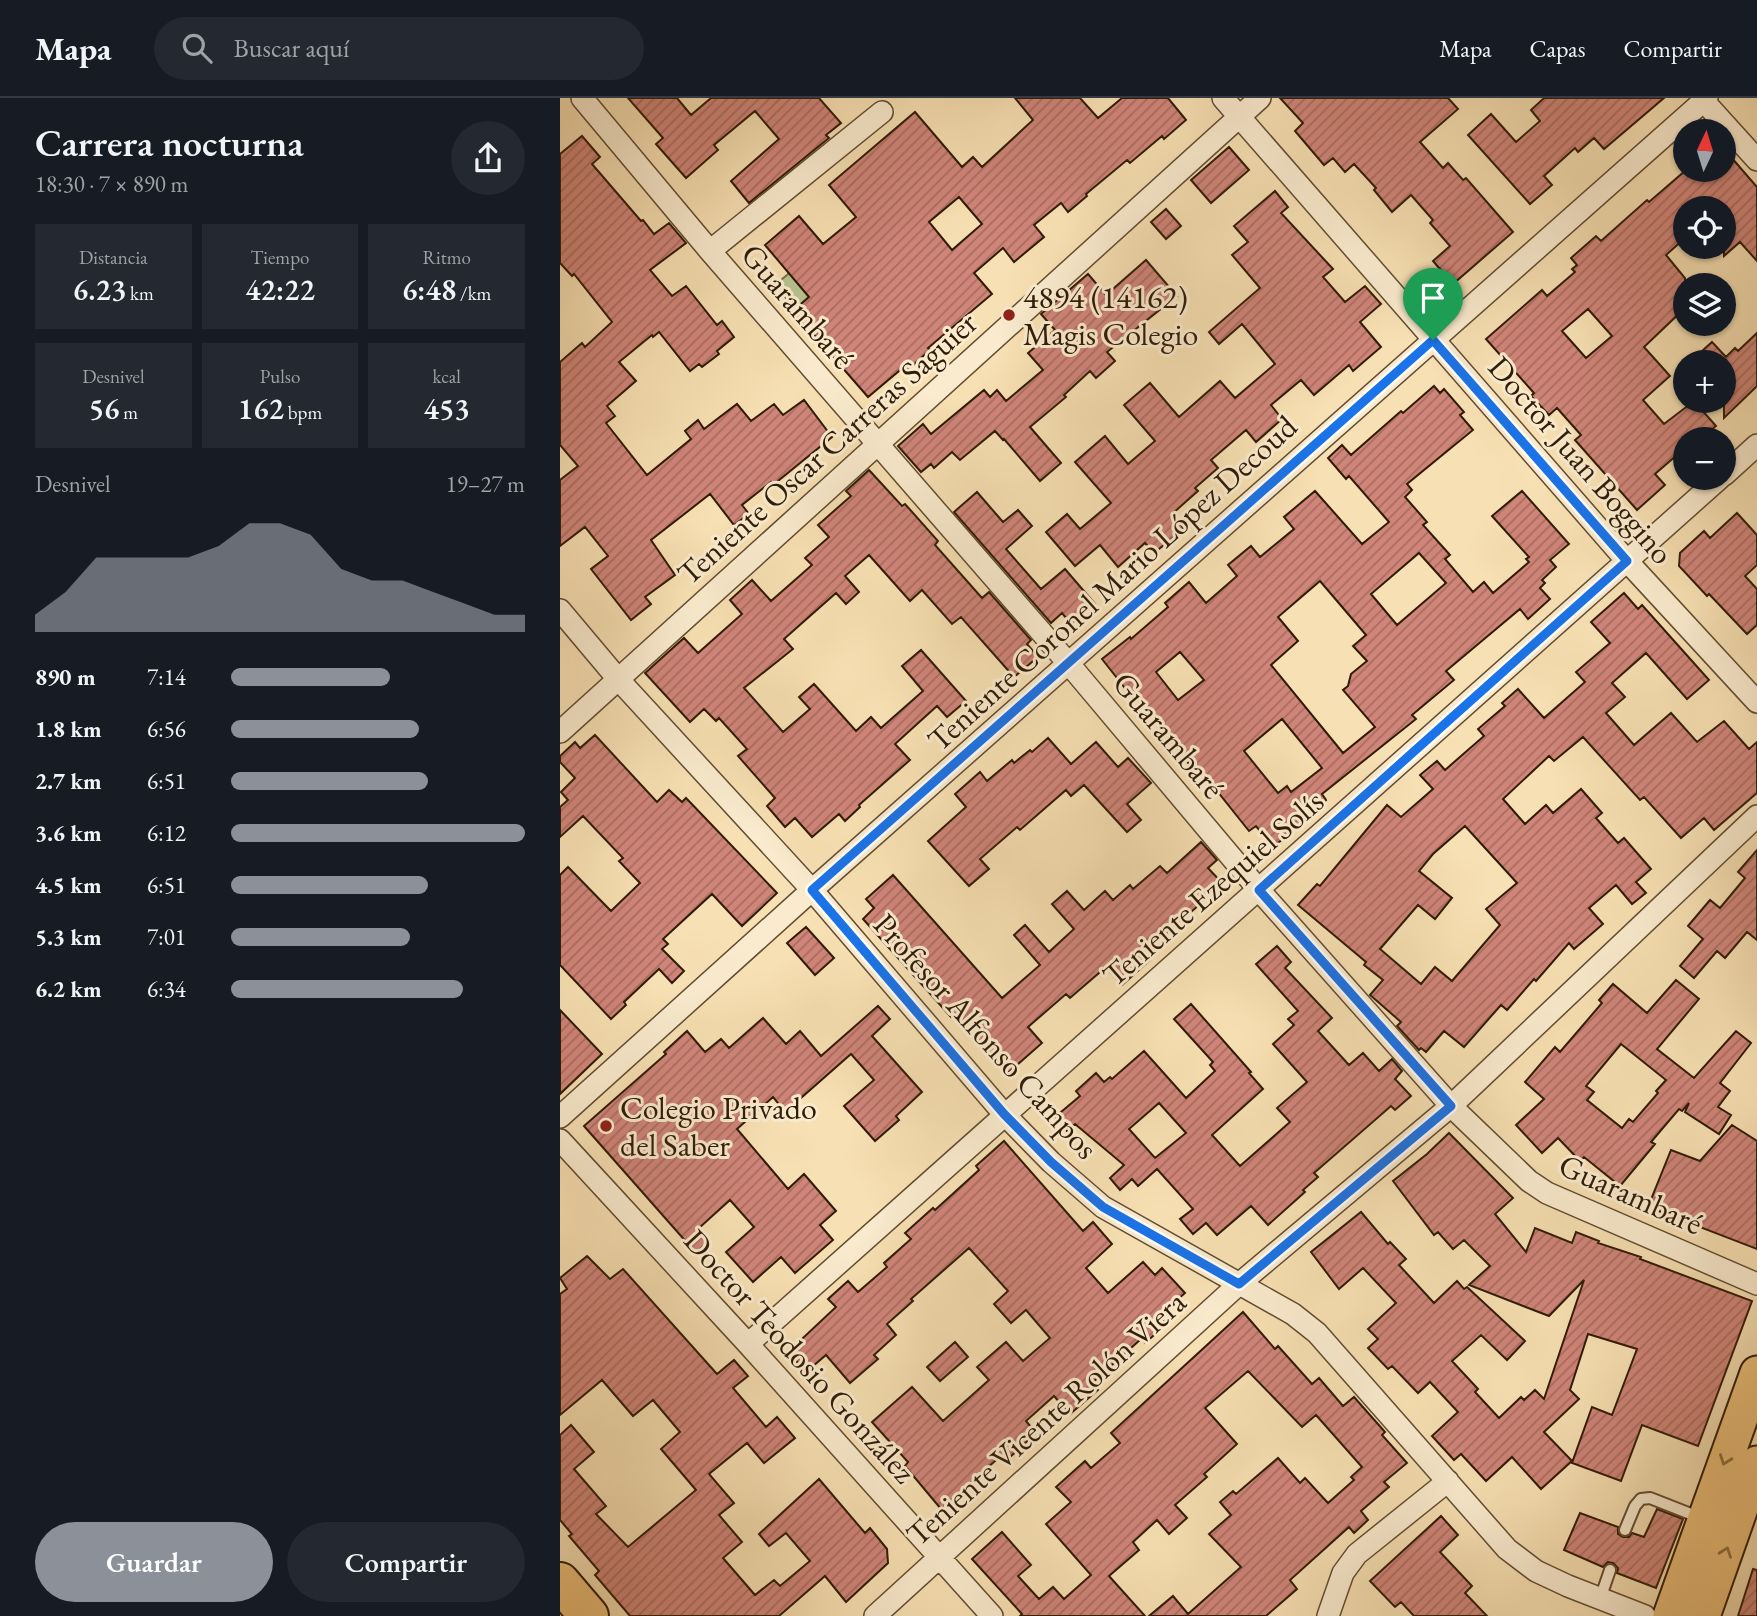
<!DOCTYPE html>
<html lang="es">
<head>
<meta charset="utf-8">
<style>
	:root { --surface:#171b24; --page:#242831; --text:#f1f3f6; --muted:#9ea1a6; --line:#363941; --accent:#8c9099 }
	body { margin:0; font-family:"EB Garamond",serif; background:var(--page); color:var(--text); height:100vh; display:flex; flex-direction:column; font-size:26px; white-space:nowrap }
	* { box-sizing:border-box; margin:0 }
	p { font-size:23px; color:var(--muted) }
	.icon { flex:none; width:38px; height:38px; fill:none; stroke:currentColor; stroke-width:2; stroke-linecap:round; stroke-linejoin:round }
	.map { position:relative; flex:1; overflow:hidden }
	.sheet { display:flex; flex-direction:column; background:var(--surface); width:560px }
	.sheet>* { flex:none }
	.needle { width:46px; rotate:4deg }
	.tools { position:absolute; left:1113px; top:21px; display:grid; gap:14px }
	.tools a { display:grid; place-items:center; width:63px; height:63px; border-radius:50%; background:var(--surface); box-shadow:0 2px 5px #0004; font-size:35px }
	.pin { position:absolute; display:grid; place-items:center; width:60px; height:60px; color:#fff; margin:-72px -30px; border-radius:50% 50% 50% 0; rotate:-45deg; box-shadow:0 0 7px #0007 }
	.pin .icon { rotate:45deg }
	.round { display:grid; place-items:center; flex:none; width:74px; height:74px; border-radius:37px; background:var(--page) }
	.overview { display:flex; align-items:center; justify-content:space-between; height:119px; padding:0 35px }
	h1 { font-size:38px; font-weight:600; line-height:52px }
	.figures { display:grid; grid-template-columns:repeat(3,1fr); gap:10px; height:119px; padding:7px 35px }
	.figures div { display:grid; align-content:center; border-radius:0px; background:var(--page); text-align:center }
	.figures b { font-size:30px; font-weight:600 }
	.figures small { font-size:19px; font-weight:400 }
	.figures p { font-size:19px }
	.chart { height:196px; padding:14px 35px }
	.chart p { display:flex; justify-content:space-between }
	.chart svg { width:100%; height:126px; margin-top:7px; fill:var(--accent); opacity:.7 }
	.primary-button { display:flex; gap:14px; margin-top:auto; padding:14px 35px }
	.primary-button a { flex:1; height:80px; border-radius:42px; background:var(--accent); color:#fff; font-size:28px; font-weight:600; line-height:80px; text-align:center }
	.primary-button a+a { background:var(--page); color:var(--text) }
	ul { padding:0 35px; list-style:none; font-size:23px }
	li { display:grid; grid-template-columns:112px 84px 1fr; align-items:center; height:52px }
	li i { height:18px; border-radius:9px; background:var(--accent) }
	header { display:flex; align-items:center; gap:42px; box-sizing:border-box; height:98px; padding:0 35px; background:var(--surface); border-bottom:2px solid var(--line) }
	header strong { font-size:33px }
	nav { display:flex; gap:38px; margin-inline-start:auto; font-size:24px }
	.search { width:490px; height:63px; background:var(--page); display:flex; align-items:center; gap:18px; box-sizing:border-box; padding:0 24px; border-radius:38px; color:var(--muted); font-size:26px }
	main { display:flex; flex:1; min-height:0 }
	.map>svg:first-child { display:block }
	.grass { fill:#b8c390; stroke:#746f4c; stroke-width:2 }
	.building { fill:url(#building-hatch); stroke:#301b07; stroke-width:2; fill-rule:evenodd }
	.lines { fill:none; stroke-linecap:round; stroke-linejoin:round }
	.lane-casing { stroke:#624c32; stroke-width:14 }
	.street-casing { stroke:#624c32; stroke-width:24 }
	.primary-casing { stroke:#301b07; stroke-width:37 }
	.highway-casing { stroke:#301b07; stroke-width:42 }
	.lane { stroke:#faebce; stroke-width:10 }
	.street { stroke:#faebce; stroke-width:21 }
	.primary { stroke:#ecc07a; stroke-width:33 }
	.highway { stroke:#ecc07a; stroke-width:38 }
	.oneway { stroke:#8e6e40 }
	.route-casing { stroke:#fff; stroke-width:14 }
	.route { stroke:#1a73e8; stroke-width:9 }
	.poi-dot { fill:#8f2418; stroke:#faebce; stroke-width:2.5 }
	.labels { text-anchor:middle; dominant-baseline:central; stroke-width:6; stroke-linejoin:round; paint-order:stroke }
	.poi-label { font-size:32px; fill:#301b07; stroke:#faebce; text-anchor:start }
	.street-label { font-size:32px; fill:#301b07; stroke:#faebce }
</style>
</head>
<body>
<header>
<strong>Mapa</strong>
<div class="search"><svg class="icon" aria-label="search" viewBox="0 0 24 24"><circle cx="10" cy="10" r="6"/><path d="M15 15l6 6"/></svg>Buscar aquí</div>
<nav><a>Mapa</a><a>Capas</a><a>Compartir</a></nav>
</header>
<main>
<section class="sheet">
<div class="overview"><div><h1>Carrera nocturna</h1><p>18:30 · 7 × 890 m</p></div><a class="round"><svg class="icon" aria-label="share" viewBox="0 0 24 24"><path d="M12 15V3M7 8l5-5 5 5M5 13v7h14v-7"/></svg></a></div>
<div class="figures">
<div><p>Distancia</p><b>6.23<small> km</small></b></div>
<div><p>Tiempo</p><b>42:22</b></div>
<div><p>Ritmo</p><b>6:48<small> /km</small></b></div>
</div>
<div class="figures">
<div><p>Desnivel</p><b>56<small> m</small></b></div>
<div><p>Pulso</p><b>162<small> bpm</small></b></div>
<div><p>kcal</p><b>453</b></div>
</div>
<div class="chart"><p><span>Desnivel</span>19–27 m</p>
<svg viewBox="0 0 160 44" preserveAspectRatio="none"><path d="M0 44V38L10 30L20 18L30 18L40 18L50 18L60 14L70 6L80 6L90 10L100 22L110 26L120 26L130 30L140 34L150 38L160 38V44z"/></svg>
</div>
<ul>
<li><b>890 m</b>7:14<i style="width:54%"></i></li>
<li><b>1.8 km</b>6:56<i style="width:64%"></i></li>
<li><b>2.7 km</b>6:51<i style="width:67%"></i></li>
<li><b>3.6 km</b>6:12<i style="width:100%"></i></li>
<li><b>4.5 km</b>6:51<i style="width:67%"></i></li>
<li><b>5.3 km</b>7:01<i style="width:61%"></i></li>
<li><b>6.2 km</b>6:34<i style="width:79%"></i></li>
</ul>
<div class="primary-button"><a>Guardar</a><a>Compartir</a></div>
</section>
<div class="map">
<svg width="1197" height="1518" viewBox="0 0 1197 1518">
	<defs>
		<pattern id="building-hatch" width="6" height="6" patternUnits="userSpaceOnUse" patternTransform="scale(1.75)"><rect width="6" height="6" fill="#d08579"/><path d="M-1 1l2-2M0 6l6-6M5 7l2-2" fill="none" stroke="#a96c61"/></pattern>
	</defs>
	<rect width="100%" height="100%" fill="#f7e0b3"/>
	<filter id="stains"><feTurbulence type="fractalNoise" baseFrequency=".00286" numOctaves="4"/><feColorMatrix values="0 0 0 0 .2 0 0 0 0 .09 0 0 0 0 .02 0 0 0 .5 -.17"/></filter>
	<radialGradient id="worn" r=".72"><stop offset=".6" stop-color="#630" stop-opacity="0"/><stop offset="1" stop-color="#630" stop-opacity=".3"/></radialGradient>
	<path class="grass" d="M259 150 279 173 235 211 215 187Z"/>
	<path class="building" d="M68 0H117L131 17 151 0H259L281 25 266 37 269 40 189 105 171 83 219 41 195 13 154 47 158 52 126 80 96 46 103 40Z
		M455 0H520L538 20 562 0H608L626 22 604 41 602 38 570 65 567 62 526 96 527 98 508 114 501 105 474 127 484 139 454 164 443 150 414 175 432 196 368 250 370 252 348 272 345 268 308 299 233 213 249 199 205 147 239 118 263 146 296 119 269 87 355 14 402 69 413 59 422 69 473 22ZM399 99 422 126 392 152 369 124Z
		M720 0H888L898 11 860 44 883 70 888 65 903 82 906 80 953 134 893 186 873 163 890 148 870 125 873 122 851 97 832 114 814 92 816 90 794 66 785 74 773 60 764 67 735 33 743 25Z
		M984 0H1104L1044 51 1034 40 1018 54 1015 50 984 78 992 87 970 106 908 37 931 16 956 44 980 23 971 12Z
		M22 38 40 59 32 66 81 123 83 122 94 136 109 125 126 145 90 172 112 198 126 188 157 227 162 223 174 239 157 253 159 256 142 269 139 266 130 273 99 234 93 239 92 237 59 264 76 283 47 308 55 318 46 325 87 377 131 341 125 333 138 322 144 331 177 306 191 323 214 306 223 317 244 302 272 339 213 387 211 384 182 407 189 416 174 427 150 396 91 442 115 477 85 499 91 506 71 522 31 471 48 458 25 429 0 448V382L18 368 0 347V264L22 245 25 249 52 224 14 176 12 178 0 165V56Z
		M669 49 689 72 651 105 631 82Z
		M1164 51 1197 89V163L1180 144 1164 158V110H1125V140L1106 157 1125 180V210L1084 249 1110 278 1083 302 1104 326 1134 303 1156 328 1141 341H1125V350L1095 376 1105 387 1077 412 1015 342 1021 337 997 310 989 317 971 298 974 295 926 241 982 192 987 198 1015 174 1012 171 1017 167 1011 160 1036 138 1041 143 1087 102 1089 104 1126 72H1164ZM1028 211 1052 238 1026 260 1002 233Z
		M715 93 728 109 721 115 773 171 763 179 785 204 805 188 821 206 800 224 821 249 793 273 789 267 754 297 741 282 711 307 722 321 696 344 686 332 651 362 658 370 635 390 638 393 612 416 624 431 594 455 585 445 558 469 540 447 515 468 486 434 507 416 520 431 551 405 515 364 545 338 568 366 595 343 564 307 590 285 619 319 660 283 675 300 715 266 682 226 659 246 649 234 700 190 672 157 688 144 674 128Z
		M606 111 621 128 606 141 591 124Z
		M586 162 617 198 547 254 555 263 536 280 530 273 504 297 506 299 470 329 501 365 480 383 444 341 443 342 435 333 400 362 392 354 374 370 371 366 361 374 338 348 363 326 371 336 424 292 430 299 437 292 446 303 483 272 468 255 495 232 481 216 528 176 546 197Z
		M1197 235V288L1164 320V264H1130L1152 244 1166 259 1175 250 1178 253Z
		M874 288 880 295 884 291 904 314 900 317 913 332 847 386 852 392 845 399 867 424 863 427 890 457 885 461 913 494 924 484 933 495 969 464 966 461 969 459 932 418 962 393 1009 446 990 462 996 469 982 482 985 485 980 490 990 501 968 521 960 511 886 573 894 582 852 617 856 621 762 696 766 702 749 716 751 718 713 749 696 728 689 733 641 673 637 676 570 592 568 594 542 561 570 539 571 541 608 509 605 505 629 484 646 505 677 478 668 467 691 448 700 459 734 431 724 419 755 393 802 446 829 424 789 378 786 381 768 360 782 347 791 357 841 313 843 315ZM859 455 886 485 837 527 811 496ZM760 483 806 537 793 548 807 563 791 576 788 588 783 592 815 629 783 655 711 567 738 543 718 519ZM620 554 644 582 618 602 596 574ZM722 621 762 670 731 694 727 688 718 695 684 653Z
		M309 372 342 408 345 406 378 443 375 447 422 500 429 494 471 542 467 546 478 559 454 579 401 519 392 526 362 492 350 503 309 457 285 478 299 494 286 506 276 495 224 541 233 551 184 590 223 634 250 611 239 599 254 586 296 633 311 619 321 630 363 593 342 568 361 552 406 603 387 619 377 608 335 646 350 662 299 707 300 709 285 723 279 716 252 739 235 720 225 729 207 708 215 700 178 658 187 651 159 620 156 623 144 611 130 624 85 575 124 540 138 555 182 516 170 502 192 482 211 503 252 467 245 460 269 439 258 427 291 398 286 393Z
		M417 394 443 424 458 412 472 428 446 451 481 491 505 471 535 506 511 526 502 515 491 525 394 414Z
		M1177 415 1197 437V467L1185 478 1197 491V527L1187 536 1149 496 1147 498 1119 468 1120 455 1144 433 1150 440Z
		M1064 495 1078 511 1082 507 1149 582 1127 601 1086 555 1052 585 1065 599 1046 615 1074 647 1111 615 1137 644 1164 623 1189 651 1197 644V695L1154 732 1144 720 1121 740 1084 699 1080 702 1023 639 994 663 989 658 943 701 965 726 986 707 993 715 1021 691 1042 715 1036 720 1058 745 1064 740 1091 771 1076 784 1086 795 1072 806 1056 787 1029 810 1043 826 1014 851 1009 845 976 883 974 881 947 912 941 907 904 949 884 933 866 954 861 950 859 952 837 928 841 924 810 897 823 882 804 867 806 864 738 807 757 786 760 788 827 707 841 719 873 691 860 677 877 663 885 672 924 638 918 631 945 608 942 605 958 591 984 620 1025 584 1016 574 1050 545 1031 524ZM905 728 957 785 926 811 940 827 892 883 875 869 861 886 820 851 858 807 875 821 892 800 859 773 873 756Z
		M35 637 97 704 109 692 122 704 126 700 217 795 182 828 152 796 103 841 108 846 102 851 124 873 112 885 99 871 64 904 66 907 51 921 0 867V777L8 769 51 813 80 785 59 763 63 760 23 718 0 739V709L8 702 1 694 15 680 0 664V658L15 644 20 650Z
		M488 640 511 666 536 644 558 669 568 660 591 685 567 706 581 722 567 734 524 687 511 698 506 692 460 732 457 729 420 761 429 771 409 788 368 743 406 709 395 696 420 674 427 683 452 662 454 665 470 652 472 654Z
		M641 744 657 762 648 770 663 786 584 855 590 862 562 887 546 869 510 900 506 896 468 929 482 945 448 975 395 916 391 919 303 821 314 810 306 801 333 777 442 900 480 867 454 837 465 827 489 854 514 831 492 806 507 793 524 812 545 793 553 802 570 787 573 791 600 768 607 775Z
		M1197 752V842L1187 834 1165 860 1157 853 1134 880 1120 868 1143 841 1128 828 1150 802 1160 810 1185 780 1178 774Z
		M246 829 274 860 255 877 227 845Z
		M717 848 731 864 725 870 772 920 758 933 789 967 803 955 819 973 832 961 842 973 835 981 851 998 835 1012 831 1008 754 1075 758 1079 743 1092 745 1094 708 1127 691 1108 657 1137 646 1125 633 1136 620 1121 633 1111 597 1071 578 1088 572 1081 560 1092 550 1080 564 1067 515 1026 507 1033 495 1019 520 998 516 993 536 975 544 984 550 979 552 981 584 953 626 1000 655 973 650 967 653 964 614 921 631 906 691 974 689 975 703 991 652 1037 680 1068 730 1024 717 1010 747 984 713 946 734 927 728 921 738 913 696 866ZM599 1005 626 1035 595 1060 569 1031Z
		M1116 882 1139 901 1097 951 1134 980 1176 933 1191 945 1160 985 1170 993 1158 1009 1171 1017 1159 1036 1125 1014 1129 1005 1122 1013 1119 1011 1091 1044 1095 1046 1060 1088 1024 1059 1020 1063 998 1040 982 1055 956 1027 984 1001 965 984 995 949 1000 954 1042 905 1039 902 1053 886 1087 915ZM1061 946 1106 982 1096 993 1098 995 1073 1024 1069 1021 1062 1030 1027 1002 1034 994 1026 988Z
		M318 908 330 921 312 938 362 994 336 1018 339 1022 315 1043 284 1008 314 982 291 956 225 1014 213 999 177 1031 228 1091 244 1076 276 1113 260 1127 273 1142 235 1175 221 1159 193 1184 166 1154 194 1129 170 1102 139 1130 150 1142 136 1155 24 1028 106 956 104 954 127 933 145 954 161 941 169 950 203 920 226 946 240 933 261 958Z
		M0 912 42 956 0 996Z
		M1172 1027 1197 1043V1151L1088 1109 1111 1052 1140 1063Z
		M889 1035 953 1100 935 1116 966 1154 975 1130 1012 1145 1016 1134 1039 1143 1038 1145 1081 1159 1080 1161 1192 1203 1138 1348 1082 1327 1061 1383 1012 1365 1032 1309 1052 1317 1077 1251 1028 1236 1010 1292 1019 1301 984 1334 1012 1363 981 1391 952 1359 926 1383 901 1356 894 1362 872 1338 898 1314 870 1284 858 1295 832 1268 828 1271 808 1250 818 1241 808 1231 836 1205 803 1170 779 1191 751 1154 801 1114 828 1146 830 1144 846 1161 839 1167 874 1205 897 1183 904 1191 907 1189 965 1243 947 1262 921 1237 892 1263 918 1291 915 1294 939 1320 961 1299 964 1302 975 1292 984 1301 1024 1182 989 1218 909 1187 930 1168 904 1142 893 1151 878 1134 874 1137 833 1083 867 1056Z
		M444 1043 523 1133 533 1124 552 1146 526 1170 548 1195 583 1164 595 1177 602 1170 625 1195 599 1218 607 1226 585 1245 581 1241 532 1285 538 1292 510 1316 494 1298 466 1323 476 1335 449 1360 444 1355 381 1411 345 1368 348 1364 312 1324 352 1289 383 1323 429 1282 417 1269 446 1244 463 1263 490 1240 466 1212 451 1225 434 1206 448 1193 409 1150 351 1201 353 1203 327 1226 336 1237 314 1257 318 1261 290 1285 266 1257 246 1274 228 1254 276 1209 268 1201 288 1183 298 1194 327 1169 324 1165 351 1141 345 1135 373 1110 375 1112 419 1072 416 1068Z
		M27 1158 50 1181 63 1171 157 1276 174 1262 188 1278 173 1290 206 1329 217 1319 235 1340 204 1365 187 1345 149 1376 174 1405 159 1417 182 1444 163 1460 195 1497 214 1482 220 1488 250 1463 226 1435 209 1448 199 1436 259 1381 305 1435 310 1430 327 1451 328 1465 286 1504 265 1478 219 1518H70L35 1477 39 1473 9 1438 12 1436 0 1422V1337L11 1327 34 1354 14 1371 46 1408 36 1416 68 1449 136 1392 101 1351 120 1334 93 1302 73 1318 42 1282 0 1317V1196L7 1191 0 1180Z
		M683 1214 715 1251 718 1248 752 1286 759 1280 783 1308 794 1299 825 1334 822 1337 847 1365 824 1384 829 1389 801 1413 808 1422 794 1435 789 1429 730 1482 737 1491 706 1518H589L613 1498 628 1516 681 1469 649 1436 671 1417 660 1404 673 1393 676 1396 718 1360 740 1385 745 1380 768 1405 794 1382 791 1379 802 1369 756 1317 742 1329 688 1273 645 1310 677 1346 644 1376 647 1379 615 1407 627 1420 609 1436 597 1422 573 1444 579 1452 549 1478 585 1518H460L462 1516 412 1461 442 1434 471 1467 458 1478 479 1501 493 1489 504 1501 531 1477 486 1426 511 1404 496 1389 525 1363 531 1370 560 1345 551 1335Z
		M395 1244 408 1259 380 1283 367 1269Z
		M1097 1411 1123 1421 1096 1490 1057 1475 1058 1470 1053 1465 1048 1464 1043 1469 1004 1452 1020 1415 1058 1429V1436L1063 1439H1069L1072 1435 1084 1439Z
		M881 1418 898 1437 880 1454 912 1488 905 1495 927 1518H854L841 1504 835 1509 810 1483Z
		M1193 1471 1197 1472V1518H1178Z"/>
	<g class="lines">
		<g class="lane-casing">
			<path id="lane" d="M1065 1432 1075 1408 1081 1401 1090 1400 1141 1420
				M1040 1501 1050 1472"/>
		</g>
		<g class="street-casing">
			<path id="street" d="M22 0 150 153 509 566 699 792 891 1008 969 1083 987 1095 1197 1186
				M663 0 1067 463 1197 604
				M1141 0 1197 62
				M150 153 322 14
				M1164 377 1197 347
				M0 512 58 581 252 792 444 1016 491 1064 543 1109 733 1216 757 1235 947 1451 976 1473 1008 1488 1085 1518
				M0 634 700 0
				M0 1019 252 792 1147 0
				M0 1042 188 1246 432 1518
				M188 1246 1160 380
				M315 1518 679 1186 891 1008 1197 718
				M768 1518 783 1475 797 1456 888 1383"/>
		</g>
		<g class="primary-casing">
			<path id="primary" d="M1110 1518 1197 1275
				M1143 1518 1197 1365"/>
		</g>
		<g class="highway-casing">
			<path id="highway" d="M0 1484 29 1518"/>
		</g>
		<use href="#lane" class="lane"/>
		<use href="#street" class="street"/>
		<use href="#primary" class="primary"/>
		<use href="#highway" class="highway"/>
	</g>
	<defs><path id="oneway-chevron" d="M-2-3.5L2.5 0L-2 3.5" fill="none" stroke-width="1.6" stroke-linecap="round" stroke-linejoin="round" transform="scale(1.75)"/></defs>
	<g class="oneway">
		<use href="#oneway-chevron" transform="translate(1165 1362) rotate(110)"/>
		<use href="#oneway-chevron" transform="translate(1166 1454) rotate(-70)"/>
	</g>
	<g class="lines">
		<g class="route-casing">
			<path id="route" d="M873 242 1067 463 699 792 891 1008 679 1186 543 1109 491 1064 444 1016 252 792Z"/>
		</g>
		<use href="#route" class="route"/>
	</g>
	<g class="poi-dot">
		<circle cx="449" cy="217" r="7"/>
		<circle cx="46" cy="1028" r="7"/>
	</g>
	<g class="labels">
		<g class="poi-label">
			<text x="463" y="199">4894 (14162)<tspan x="463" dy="37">Magis Colegio</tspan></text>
			<text x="60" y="1010">Colegio Privado<tspan x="60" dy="37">del Saber</tspan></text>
		</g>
		<g class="street-label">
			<text transform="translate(238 208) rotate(49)">Guarambaré</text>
			<text transform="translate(267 350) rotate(-42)">Teniente Oscar Carreras Saguier</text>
			<text transform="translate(1021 362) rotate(49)">Doctor Juan Boggino</text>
			<text transform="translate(552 485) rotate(-42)">Teniente Coronel Mario López Decoud</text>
			<text transform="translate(609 637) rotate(50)">Guarambaré</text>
			<text transform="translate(653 790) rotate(-41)">Teniente Ezequiel Solís</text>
			<text transform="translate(426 938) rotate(48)">Profesor Alfonso Campos</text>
			<text transform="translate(1071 1096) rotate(24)">Guarambaré</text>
			<text transform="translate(240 1258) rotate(48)">Doctor Teodosio González</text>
			<text transform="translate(486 1320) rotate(-42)">Teniente Vicente Rolón Viera</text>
		</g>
	</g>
	<rect width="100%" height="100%" filter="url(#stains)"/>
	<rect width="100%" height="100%" fill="url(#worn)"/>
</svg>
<div class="tools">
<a><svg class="needle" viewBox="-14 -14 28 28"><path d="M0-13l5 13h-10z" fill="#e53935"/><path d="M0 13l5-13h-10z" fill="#9ea1a6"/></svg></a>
<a><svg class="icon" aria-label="locate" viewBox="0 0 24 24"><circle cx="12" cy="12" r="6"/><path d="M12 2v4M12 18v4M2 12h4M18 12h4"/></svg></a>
<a><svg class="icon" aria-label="layers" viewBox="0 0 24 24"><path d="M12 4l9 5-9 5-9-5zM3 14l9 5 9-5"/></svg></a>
<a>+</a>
<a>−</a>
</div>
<div class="pin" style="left:873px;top:242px;background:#1e9e55"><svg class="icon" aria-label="arrive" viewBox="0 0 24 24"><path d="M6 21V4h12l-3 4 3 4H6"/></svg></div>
</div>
</main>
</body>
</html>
